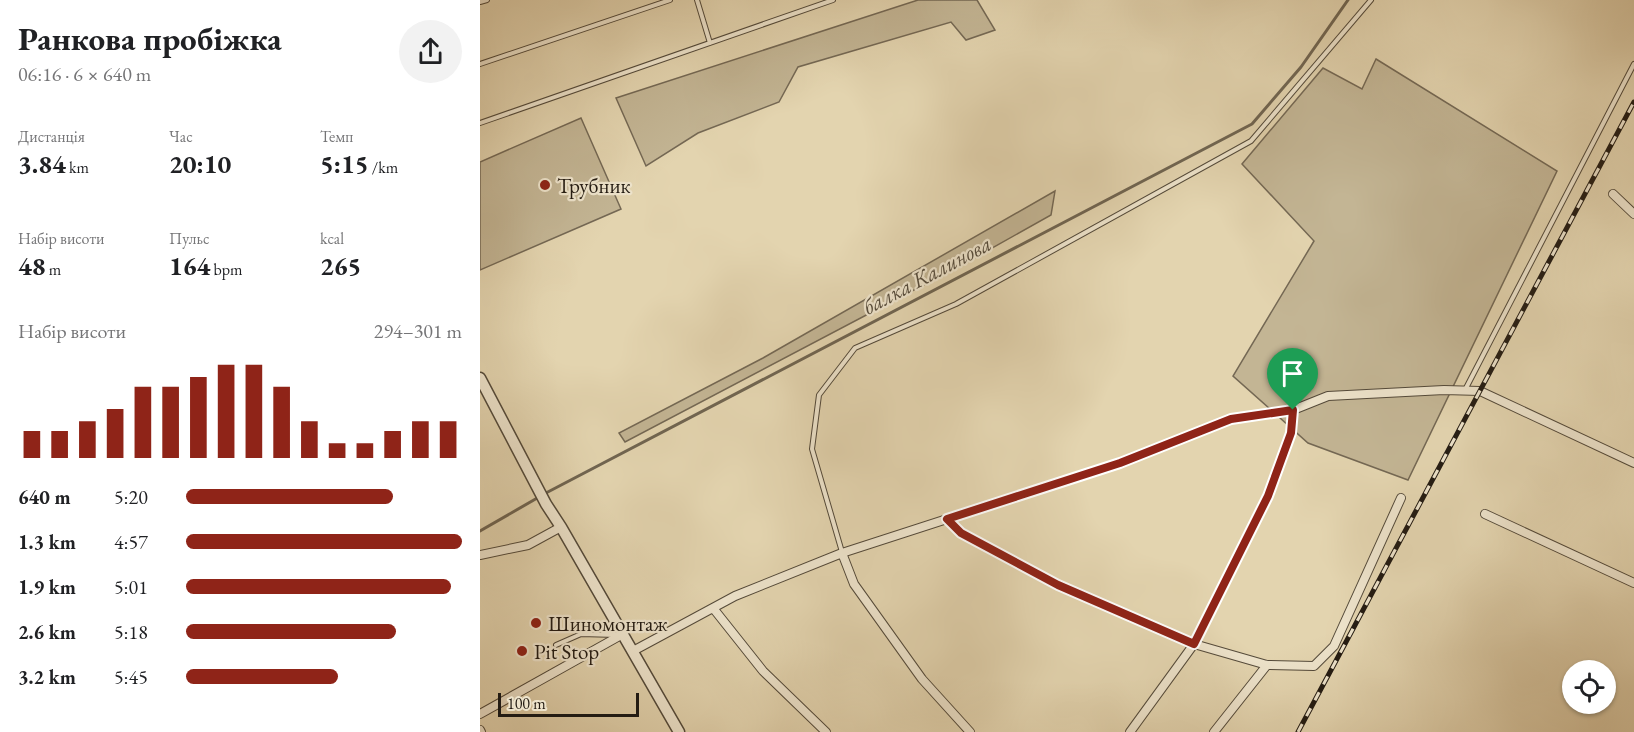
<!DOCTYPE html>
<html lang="uk">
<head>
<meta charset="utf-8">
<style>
	:root { --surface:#fff; --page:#f2f2f2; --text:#202124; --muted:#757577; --accent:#8f2418 }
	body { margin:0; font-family:"EB Garamond",serif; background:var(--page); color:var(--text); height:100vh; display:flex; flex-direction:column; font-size:22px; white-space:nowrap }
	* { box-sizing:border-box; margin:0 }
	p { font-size:20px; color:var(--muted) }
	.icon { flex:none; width:33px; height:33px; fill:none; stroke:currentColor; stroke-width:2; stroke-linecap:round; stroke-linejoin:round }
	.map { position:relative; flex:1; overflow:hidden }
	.drawer { display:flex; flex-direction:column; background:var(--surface); width:480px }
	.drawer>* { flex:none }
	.fabs { position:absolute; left:1082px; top:660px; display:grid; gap:12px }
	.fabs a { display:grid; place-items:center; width:54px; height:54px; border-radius:50%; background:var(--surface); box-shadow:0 2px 4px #0004; font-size:30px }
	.scale { position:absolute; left:18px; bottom:15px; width:141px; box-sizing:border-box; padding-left:6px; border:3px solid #241c13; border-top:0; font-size:16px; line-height:21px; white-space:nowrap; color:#241c13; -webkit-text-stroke:4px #ede3cb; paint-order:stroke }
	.pin { position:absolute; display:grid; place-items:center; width:51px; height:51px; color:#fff; margin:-62px -26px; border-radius:50% 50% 50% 0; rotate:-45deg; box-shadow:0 0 6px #0007 }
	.pin .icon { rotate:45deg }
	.round { display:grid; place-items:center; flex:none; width:63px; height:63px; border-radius:32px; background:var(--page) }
	.summary { display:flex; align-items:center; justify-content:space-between; height:102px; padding:0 18px }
	h1 { font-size:33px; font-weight:700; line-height:45px }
	.metrics { display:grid; grid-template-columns:repeat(3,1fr); gap:9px; height:102px; padding:6px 18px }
	.metrics div { display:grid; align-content:center }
	.metrics b { font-size:26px; font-weight:700 }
	.metrics small { font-size:16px; font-weight:400 }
	.metrics p { font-size:16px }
	.chart { height:168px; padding:12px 18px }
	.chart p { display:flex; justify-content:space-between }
	.chart svg { width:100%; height:108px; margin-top:6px; stroke:var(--accent); stroke-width:6 }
	ul { padding:0 18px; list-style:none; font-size:20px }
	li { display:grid; grid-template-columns:96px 72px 1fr; align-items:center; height:45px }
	li i { height:15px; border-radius:8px; background:var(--accent) }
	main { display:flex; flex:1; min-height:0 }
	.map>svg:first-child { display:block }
	.green { fill:#c3b594; stroke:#746854; stroke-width:1.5 }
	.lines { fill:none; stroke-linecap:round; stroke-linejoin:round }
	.stream { stroke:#706551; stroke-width:3 }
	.service-casing { stroke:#544a3a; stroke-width:6 }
	.minor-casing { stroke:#544a3a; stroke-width:10 }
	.tertiary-casing { stroke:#544a3a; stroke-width:13 }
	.service { stroke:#ede3cb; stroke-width:4 }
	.minor { stroke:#ede3cb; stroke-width:8 }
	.tertiary { stroke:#ede3cb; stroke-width:10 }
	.rail-casing { stroke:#241c13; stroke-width:5 }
	.rail { stroke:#ede3cb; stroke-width:3; stroke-dasharray:9; stroke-linecap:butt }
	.route-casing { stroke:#fff; stroke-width:12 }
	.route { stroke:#8f2418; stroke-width:8 }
	.poi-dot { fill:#8f2418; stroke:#ede3cb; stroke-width:2 }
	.labels { text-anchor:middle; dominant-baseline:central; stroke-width:4.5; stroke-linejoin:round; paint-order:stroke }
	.poi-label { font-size:21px; fill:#241c13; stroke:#ede3cb; text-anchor:start }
	.water-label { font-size:22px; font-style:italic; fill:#564c3c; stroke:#ede3cb }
</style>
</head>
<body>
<main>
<section class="drawer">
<div class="summary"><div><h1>Ранкова пробіжка</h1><p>06:16 · 6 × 640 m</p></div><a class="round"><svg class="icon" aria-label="share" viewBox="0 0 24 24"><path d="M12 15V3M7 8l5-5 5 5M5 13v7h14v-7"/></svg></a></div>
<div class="metrics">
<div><p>Дистанція</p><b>3.84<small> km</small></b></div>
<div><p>Час</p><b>20:10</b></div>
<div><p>Темп</p><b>5:15<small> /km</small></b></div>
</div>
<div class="metrics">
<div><p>Набір висоти</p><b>48<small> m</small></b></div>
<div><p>Пульс</p><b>164<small> bpm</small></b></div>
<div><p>kcal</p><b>265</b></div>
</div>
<div class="chart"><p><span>Набір висоти</span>294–301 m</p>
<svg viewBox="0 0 160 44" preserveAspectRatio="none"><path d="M5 44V33M15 44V33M25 44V29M35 44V24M45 44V15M55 44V15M65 44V11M75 44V6M85 44V6M95 44V15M105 44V29M115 44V38M125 44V38M135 44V33M145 44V29M155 44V29"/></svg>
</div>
<ul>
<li><b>640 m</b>5:20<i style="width:75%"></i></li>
<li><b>1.3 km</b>4:57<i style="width:100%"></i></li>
<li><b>1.9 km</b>5:01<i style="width:96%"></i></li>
<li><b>2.6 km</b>5:18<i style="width:76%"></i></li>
<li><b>3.2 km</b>5:45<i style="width:55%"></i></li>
</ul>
</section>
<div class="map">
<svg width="1154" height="732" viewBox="0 0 1154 732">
	<rect width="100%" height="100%" fill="#e3d4af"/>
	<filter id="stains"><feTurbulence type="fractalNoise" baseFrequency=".00333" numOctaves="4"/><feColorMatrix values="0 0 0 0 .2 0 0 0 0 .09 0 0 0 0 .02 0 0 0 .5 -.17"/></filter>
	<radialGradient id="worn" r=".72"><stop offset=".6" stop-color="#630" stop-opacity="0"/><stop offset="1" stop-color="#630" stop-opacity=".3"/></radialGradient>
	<path class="green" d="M438 0H497L515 30 486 40 471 22 318 67 299 102 218 133 166 166 136 98Z
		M896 59 1077 171 928 480 828 443 753 376 834 241 762 164 843 68 882 89Z
		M101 118 141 209 0 270V162Z
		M575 191 571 215 489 261 145 442 139 433 283 358Z"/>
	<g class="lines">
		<path class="stream" d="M64 494 772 124 821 67 868 0
			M0 531 59 497"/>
		<g class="service-casing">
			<path id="service" d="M217 0 230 43
				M0 2 7 0
				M0 64 190 0
				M0 123 353 0
				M985 390 1154 64
				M362 552 332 449 339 395 375 348 476 304 771 141 891 0
				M76 645 101 634 136 635"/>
		</g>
		<g class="minor-casing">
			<path id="minor" d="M1133 194 1154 214
				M1005 514 1154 583
				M467 519 481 533 578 585 714 644 787 665 834 666 854 646 921 498
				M362 553 374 584 442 679 490 732
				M0 555 48 545 81 527
				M233 608 283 671 346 732
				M153 651 255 596 362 553 640 463 751 419 813 410 848 396 964 390 1000 391 1154 463
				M0 714 143 634
				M0 730 1 732
				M650 732 714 644 788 496 811 433 813 410
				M734 732 787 665"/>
		</g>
		<g class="tertiary-casing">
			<path id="tertiary" d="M0 378 66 504 81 527 199 732"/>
		</g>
		<use href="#service" class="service"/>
		<use href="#minor" class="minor"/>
		<use href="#tertiary" class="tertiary"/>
		<g class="rail-casing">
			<path id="rail" d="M818 732 1154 102"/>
		</g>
		<use href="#rail" class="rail"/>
	</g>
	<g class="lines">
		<g class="route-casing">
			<path id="route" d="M813 410 811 433 788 496 714 644 578 585 481 533 467 519 640 463 751 419Z"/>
		</g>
		<use href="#route" class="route"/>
	</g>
	<g class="poi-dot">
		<circle cx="65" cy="185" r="6"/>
		<circle cx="56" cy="623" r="6"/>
		<circle cx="42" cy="651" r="6"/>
	</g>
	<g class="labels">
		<g class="poi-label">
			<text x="77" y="185">Трубник</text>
			<text x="68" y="623">Шиномонтаж</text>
			<text x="54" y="651">Pit Stop</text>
		</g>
		<g class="water-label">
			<text transform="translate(447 275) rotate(-28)">балка Калинова</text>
		</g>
	</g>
	<rect width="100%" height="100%" filter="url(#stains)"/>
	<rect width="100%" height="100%" fill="url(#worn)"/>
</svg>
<div class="fabs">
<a><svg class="icon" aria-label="locate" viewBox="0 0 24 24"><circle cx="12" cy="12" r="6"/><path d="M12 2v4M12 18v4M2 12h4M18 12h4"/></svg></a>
</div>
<div class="scale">100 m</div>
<div class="pin" style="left:813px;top:410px;background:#1e9e55"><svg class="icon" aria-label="arrive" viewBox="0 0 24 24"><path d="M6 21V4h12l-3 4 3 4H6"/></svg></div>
</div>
</main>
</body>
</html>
